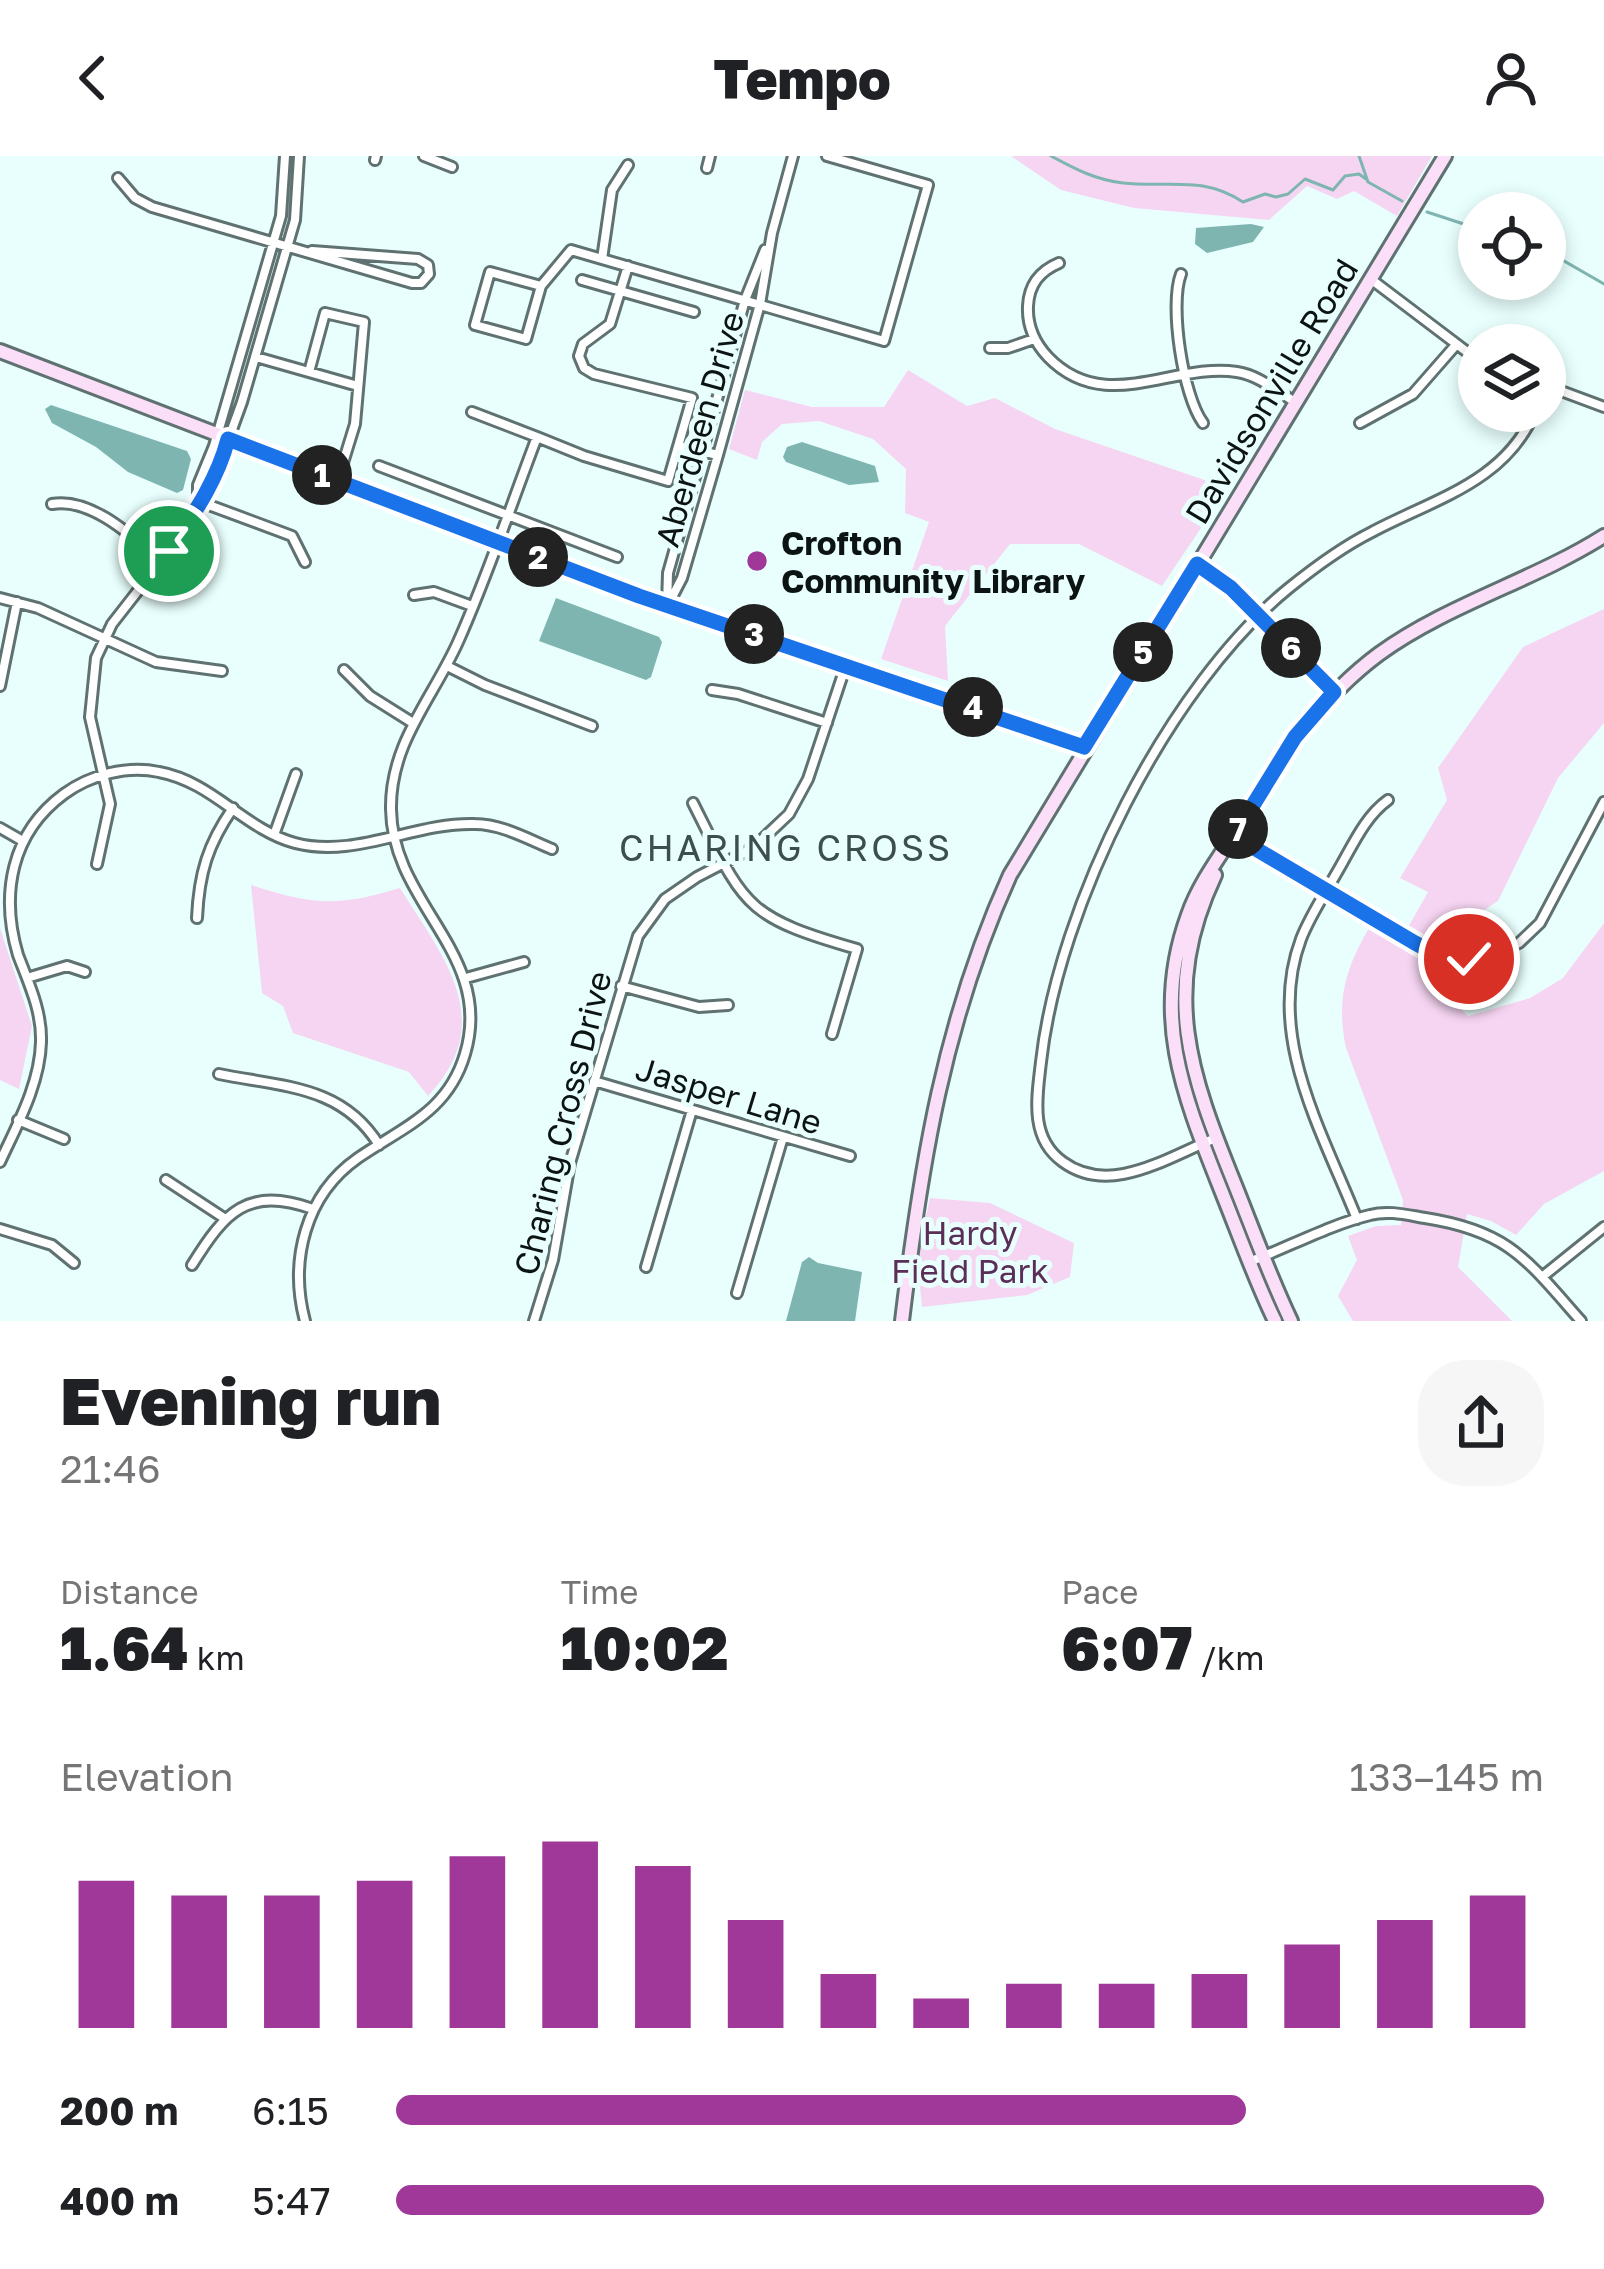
<!DOCTYPE html>
<html lang="en">
<head>
<meta charset="utf-8">
<style>
	:root { --surface:#fff; --page:#f6f6f6; --text:#202124; --muted:#757577; --accent:#a0389a }
	body { margin:0; font-family:"Golos Text",sans-serif; background:var(--page); color:var(--text); height:100vh; display:flex; flex-direction:column; font-size:45px; white-space:nowrap }
	* { box-sizing:border-box; margin:0 }
	p { font-size:39px; color:var(--muted) }
	.icon { flex:none; width:66px; height:66px; fill:none; stroke:currentColor; stroke-width:2; stroke-linecap:round; stroke-linejoin:round }
	.map { position:relative; height:1165px; overflow:hidden }
	.sheet { display:flex; flex-direction:column; background:var(--surface); flex:1 }
	.sheet>* { flex:none }
	.buttons { position:absolute; left:1458px; top:36px; display:grid; gap:24px }
	.buttons a { display:grid; place-items:center; width:108px; height:108px; border-radius:50%; background:var(--surface); box-shadow:0 6px 18px #0003; font-size:60px }
	.pin { position:absolute; display:grid; place-items:center; width:102px; height:102px; color:#fff; margin:-51px; border:6px solid #fff; border-radius:50%; box-shadow:0 3px 12px #0007 }
	.km { position:absolute; width:60px; height:60px; margin:-30px; border-radius:50%; background:#222; color:#fff; font-size:33px; line-height:60px; text-align:center }
	.round { display:grid; place-items:center; flex:none; width:126px; height:126px; border-radius:48px; background:var(--page) }
	.headline { display:flex; align-items:center; justify-content:space-between; height:204px; padding:0 60px }
	h1 { font-size:66px; font-weight:800; line-height:90px }
	.metrics { display:grid; grid-template-columns:repeat(3,1fr); gap:18px; height:204px; padding:12px 60px }
	.metrics div { display:grid; align-content:center }
	.metrics b { font-size:60px; font-weight:800 }
	.metrics small { font-size:33px; font-weight:400 }
	.metrics p { font-size:33px }
	.chart { height:336px; padding:24px 60px }
	.chart p { display:flex; justify-content:space-between }
	.chart svg { width:100%; height:216px; margin-top:12px; stroke:var(--accent); stroke-width:6 }
	ul { padding:0 60px; list-style:none; font-size:39px }
	li { display:grid; grid-template-columns:192px 144px 1fr; align-items:center; height:90px }
	li i { height:30px; border-radius:15px; background:var(--accent) }
	header { display:flex; justify-content:space-between; align-items:center; height:156px; padding:0 60px; background:var(--surface); font-size:54px; font-weight:800 }
	.map>svg:first-child { display:block }
	.green { fill:#f6d5f2 }
	.water { fill:#7fb5b1 }
	.lines { fill:none; stroke-linecap:round; stroke-linejoin:round }
	.stream { stroke:#7fb5b1; stroke-width:3 }
	.street-casing { stroke:#5f7271; stroke-width:14 }
	.secondary-casing { stroke:#5f7271; stroke-width:18 }
	.street { stroke:#fff; stroke-width:8 }
	.secondary { stroke:#fbdff9; stroke-width:12 }
	.route-casing { stroke:#fff; stroke-width:24 }
	.route { stroke:#1a73e8; stroke-width:15 }
	.poi-dot { fill:#a0389a; stroke:#e8fffd; stroke-width:4.5 }
	.labels { text-anchor:middle; dominant-baseline:central; stroke-width:10; stroke-linejoin:round; paint-order:stroke }
	.street-label { font-size:33px; fill:#0c1413; stroke:#e8fffd }
	.poi-label { font-size:33px; font-weight:bold; fill:#0c1413; stroke:#e8fffd; text-anchor:start }
	.park-label { font-size:33px; fill:#5a2e56; stroke:#e8fffd }
	.neighbourhood-label { font-size:36px; letter-spacing:3px; fill:#3c4f4d; stroke:#e8fffd }
</style>
</head>
<body>
<header><svg class="icon" aria-label="back" viewBox="0 0 24 24"><path d="M15 5l-7 7 7 7"/></svg>Tempo<svg class="icon" aria-label="person" viewBox="0 0 24 24"><circle cx="12" cy="8" r="4"/><path d="M4 21q1-7 8-7t8 7"/></svg></header>
<div class="map">
<svg width="1604" height="1165" viewBox="0 0 1604 1165">
	<rect width="100%" height="100%" fill="#e8fffd"/>
	<path class="green" d="M1011 0H1432L1397 60 1354 35 1337 43 1307 30 1269 64 1134 52 1061 34Z
		M908 214 967 250 995 242 1055 273 1228 332 1162 430 1079 388H1010L945 470 948 525 881 503 929 366 905 357 906 313 873 283 819 265 782 268 762 286 757 304 729 293 745 234 812 251H884Z
		M1604 453V567L1558 622 1498 745 1481 756 1490 790 1456 793 1449 841 1468 860 1530 842 1563 822 1604 767V1015L1544 1048 1516 1079 1491 1065 1467 1058 1458 1111 1512 1165H1353L1338 1140 1357 1104 1348 1080 1376 1070 1401 1069 1403 1044 1346 892C1336 845 1345 813 1369 772L1398 789 1428 736 1400 722 1447 644 1438 612 1523 491Z
		M251 729C312 749 338 751 400 732 443 801 499 865 428 940L409 916 293 877 283 850 262 837Z
		M0 772 32 870 19 933 0 924Z
		M930 1042 990 1047 1074 1087 1070 1121 1027 1139 922 1151 917 1101Z"/>
	<path class="water" d="M1251 68 1264 71 1253 86 1207 97 1195 88 1196 72Z
		M51 249 187 295 191 303 183 334 177 337 128 316 96 291 52 267 45 253Z
		M802 286 875 310 879 326 849 329 786 306 783 301 787 291Z
		M556 442 659 481 662 486 651 521 646 524 539 485Z
		M809 1101 818 1107 862 1116 855 1165H786L802 1106Z"/>
	<g class="lines">
		<path class="stream" d="M1051 0C1075 13 1096 24 1123 27 1170 32 1202 19 1243 46L1265 38 1276 41 1288 38 1305 23 1333 34 1345 20 1359 18 1366 23
			M1359 0 1368 26 1402 45
			M1427 56 1479 73
			M1545 94 1604 128"/>
		<g class="street-casing">
			<path id="street" d="M424 0 452 11
				M375 4 376 0
				M707 12 710 0
				M118 22 135 42 152 51 412 127H421L429 118 428 109 418 103 312 95
				M602 103 612 34 628 9
				M1059 107C1040 115 1029 128 1028 150 1027 170 1034 186 1048 201 1105 260 1173 206 1237 216 1258 219 1277 235 1295 246
				M1181 118C1169 149 1183 240 1203 267
				M582 124 694 156
				M1372 124 1479 205
				M541 130 490 116 475 169 526 183 541 130 571 94 884 185 928 29 827 0
				M990 192H1008L1034 183
				M256 201 358 230
				M309 216 325 157 364 166 355 268 338 323
				M1545 229 1604 251
				M472 256 537 281
				M1360 267 1413 238 1455 190
				M679 290 718 299
				M379 310 617 401
				M198 345 210 334 242 246 295 64 299 0
				M198 345 292 380 305 406
				M52 348C91 341 133 381 161 405
				M1199 409 1231 432 1334 536
				M414 439 434 436 472 450
				M0 442 38 452 156 506 222 515
				M667 449 668 417 745 144 765 94
				M668 449 682 422 718 299 760 148 772 77 793 0
				M447 510 485 529 592 570
				M344 514 370 540 413 567
				M0 530 17 446
				M712 534 738 538 827 567
				M693 647C745 750 742 760 857 793L832 878
				M0 672 21 684
				M274 679 296 618
				M1234 680 1436 798 1486 802 1519 787 1540 767 1604 646
				M97 708 110 648 90 561 96 502 112 468 169 395 198 345V329L214 290 281 60 285 0
				M197 762C199 717 208 688 233 652
				M27 822 67 810 85 816
				M466 822 524 806
				M621 830 699 851 728 849
				M219 918C282 931 342 929 379 989
				M594 925 850 1000
				M18 964 64 983
				M1216 982C1169 1000 1111 1041 1063 1006 1029 982 1037 941 1041 906 1058 751 1168 530 1289 432 1315 411 1342 391 1372 376 1434 343 1506 326 1535 255
				M0 1006C17 969 40 928 41 886 42 855 29 828 18 799 0 738 11 677 64 638 90 619 127 609 159 616 213 626 244 673 295 687 356 703 414 666 475 668 501 668 528 683 552 693
				M166 1024 224 1062
				M1357 1063C1322 975 1265 879 1301 783 1310 760 1324 739 1336 718 1351 693 1364 661 1388 644
				M0 1073 52 1089 74 1107
				M1249 1106C1289 1091 1329 1069 1370 1059 1388 1054 1407 1059 1425 1062 1509 1075 1527 1104 1581 1165
				M192 1109C225 1056 247 1030 313 1053
				M646 1111 692 954
				M1542 1121 1604 1071
				M737 1137 783 981
				M305 1165C289 1105 305 1039 358 1002 403 971 448 956 465 898 495 798 392 749 391 653 390 587 433 542 458 486 488 419 511 349 537 281L584 300 668 325 692 242 594 218 584 212 579 200 583 188 610 168 628 110
				M534 1165 553 1104 570 1007 638 780 665 743 697 721 753 692 789 658 808 623 846 509"/>
		</g>
		<g class="secondary-casing">
			<path id="secondary" d="M0 195 639 440 1084 591
				M1215 719C1160 836 1190 918 1235 1029 1253 1074 1270 1121 1291 1165
				M902 1165C921 1008 944 864 1010 719L1445 0
				M1275 1165C1255 1124 1240 1081 1223 1039 1185 943 1150 863 1188 759 1201 722 1227 691 1247 658 1284 597 1321 541 1379 498 1448 448 1533 425 1604 380"/>
		</g>
		<use href="#street" class="street"/>
		<use href="#secondary" class="secondary"/>
	</g>
	<g class="lines">
		<g class="route-casing">
			<path id="route" d="M169 395C193 359 217 325 228 283L639 440 1084 591 1197 408 1231 432 1334 536 1295 581 1234 680 1415 787 1436 798 1469 803"/>
		</g>
		<use href="#route" class="route"/>
	</g>
	<circle class="poi-dot" cx="757" cy="405" r="12"/>
	<g class="labels">
		<g class="street-label">
			<text transform="translate(1271 235) rotate(-59)">Davidsonville Road</text>
			<text transform="translate(699 273) rotate(-74)">Aberdeen Drive</text>
			<text transform="translate(729 939) rotate(17)">Jasper Lane</text>
			<text transform="translate(562 967) rotate(-76)">Charing Cross Drive</text>
		</g>
		<g class="poi-label">
			<text x="781" y="386">Crofton<tspan x="781" dy="38">Community Library</tspan></text>
		</g>
		<g class="park-label">
			<text x="970" y="1076">Hardy<tspan x="970" dy="38">Field Park</tspan></text>
		</g>
		<g class="neighbourhood-label">
			<text x="786" y="691">CHARING CROSS</text>
		</g>
	</g>
</svg>
<div class="buttons">
<a><svg class="icon" aria-label="locate" viewBox="0 0 24 24"><circle cx="12" cy="12" r="6"/><path d="M12 2v4M12 18v4M2 12h4M18 12h4"/></svg></a>
<a><svg class="icon" aria-label="layers" viewBox="0 0 24 24"><path d="M12 4l9 5-9 5-9-5zM3 14l9 5 9-5"/></svg></a>
</div>
<div class="pin" style="left:169px;top:395px;background:#1e9e55"><svg class="icon" aria-label="arrive" viewBox="0 0 24 24"><path d="M6 21V4h12l-3 4 3 4H6"/></svg></div>
<div class="pin" style="left:1469px;top:803px;background:#d93025"><svg class="icon" aria-label="check" viewBox="0 0 24 24"><path d="M5 12l5 5 9-10"/></svg></div>
<b class="km" style="left:322px;top:319px">1</b>
<b class="km" style="left:538px;top:401px">2</b>
<b class="km" style="left:754px;top:478px">3</b>
<b class="km" style="left:973px;top:551px">4</b>
<b class="km" style="left:1143px;top:496px">5</b>
<b class="km" style="left:1291px;top:492px">6</b>
<b class="km" style="left:1238px;top:673px">7</b>
</div>
<section class="sheet">
<div class="headline"><div><h1>Evening run</h1><p>21:46</p></div><a class="round"><svg class="icon" aria-label="share" viewBox="0 0 24 24"><path d="M12 15V3M7 8l5-5 5 5M5 13v7h14v-7"/></svg></a></div>
<div class="metrics">
<div><p>Distance</p><b>1.64<small> km</small></b></div>
<div><p>Time</p><b>10:02</b></div>
<div><p>Pace</p><b>6:07<small> /km</small></b></div>
</div>
<div class="chart"><p><span>Elevation</span>133–145 m</p>
<svg viewBox="0 0 160 44" preserveAspectRatio="none"><path d="M5 44V14M15 44V17M25 44V17M35 44V14M45 44V9M55 44V6M65 44V11M75 44V22M85 44V33M95 44V38M105 44V35M115 44V35M125 44V33M135 44V27M145 44V22M155 44V17"/></svg>
</div>
<ul>
<li><b>200 m</b>6:15<i style="width:74%"></i></li>
<li><b>400 m</b>5:47<i style="width:100%"></i></li>
</ul>
</section>
</body>
</html>
